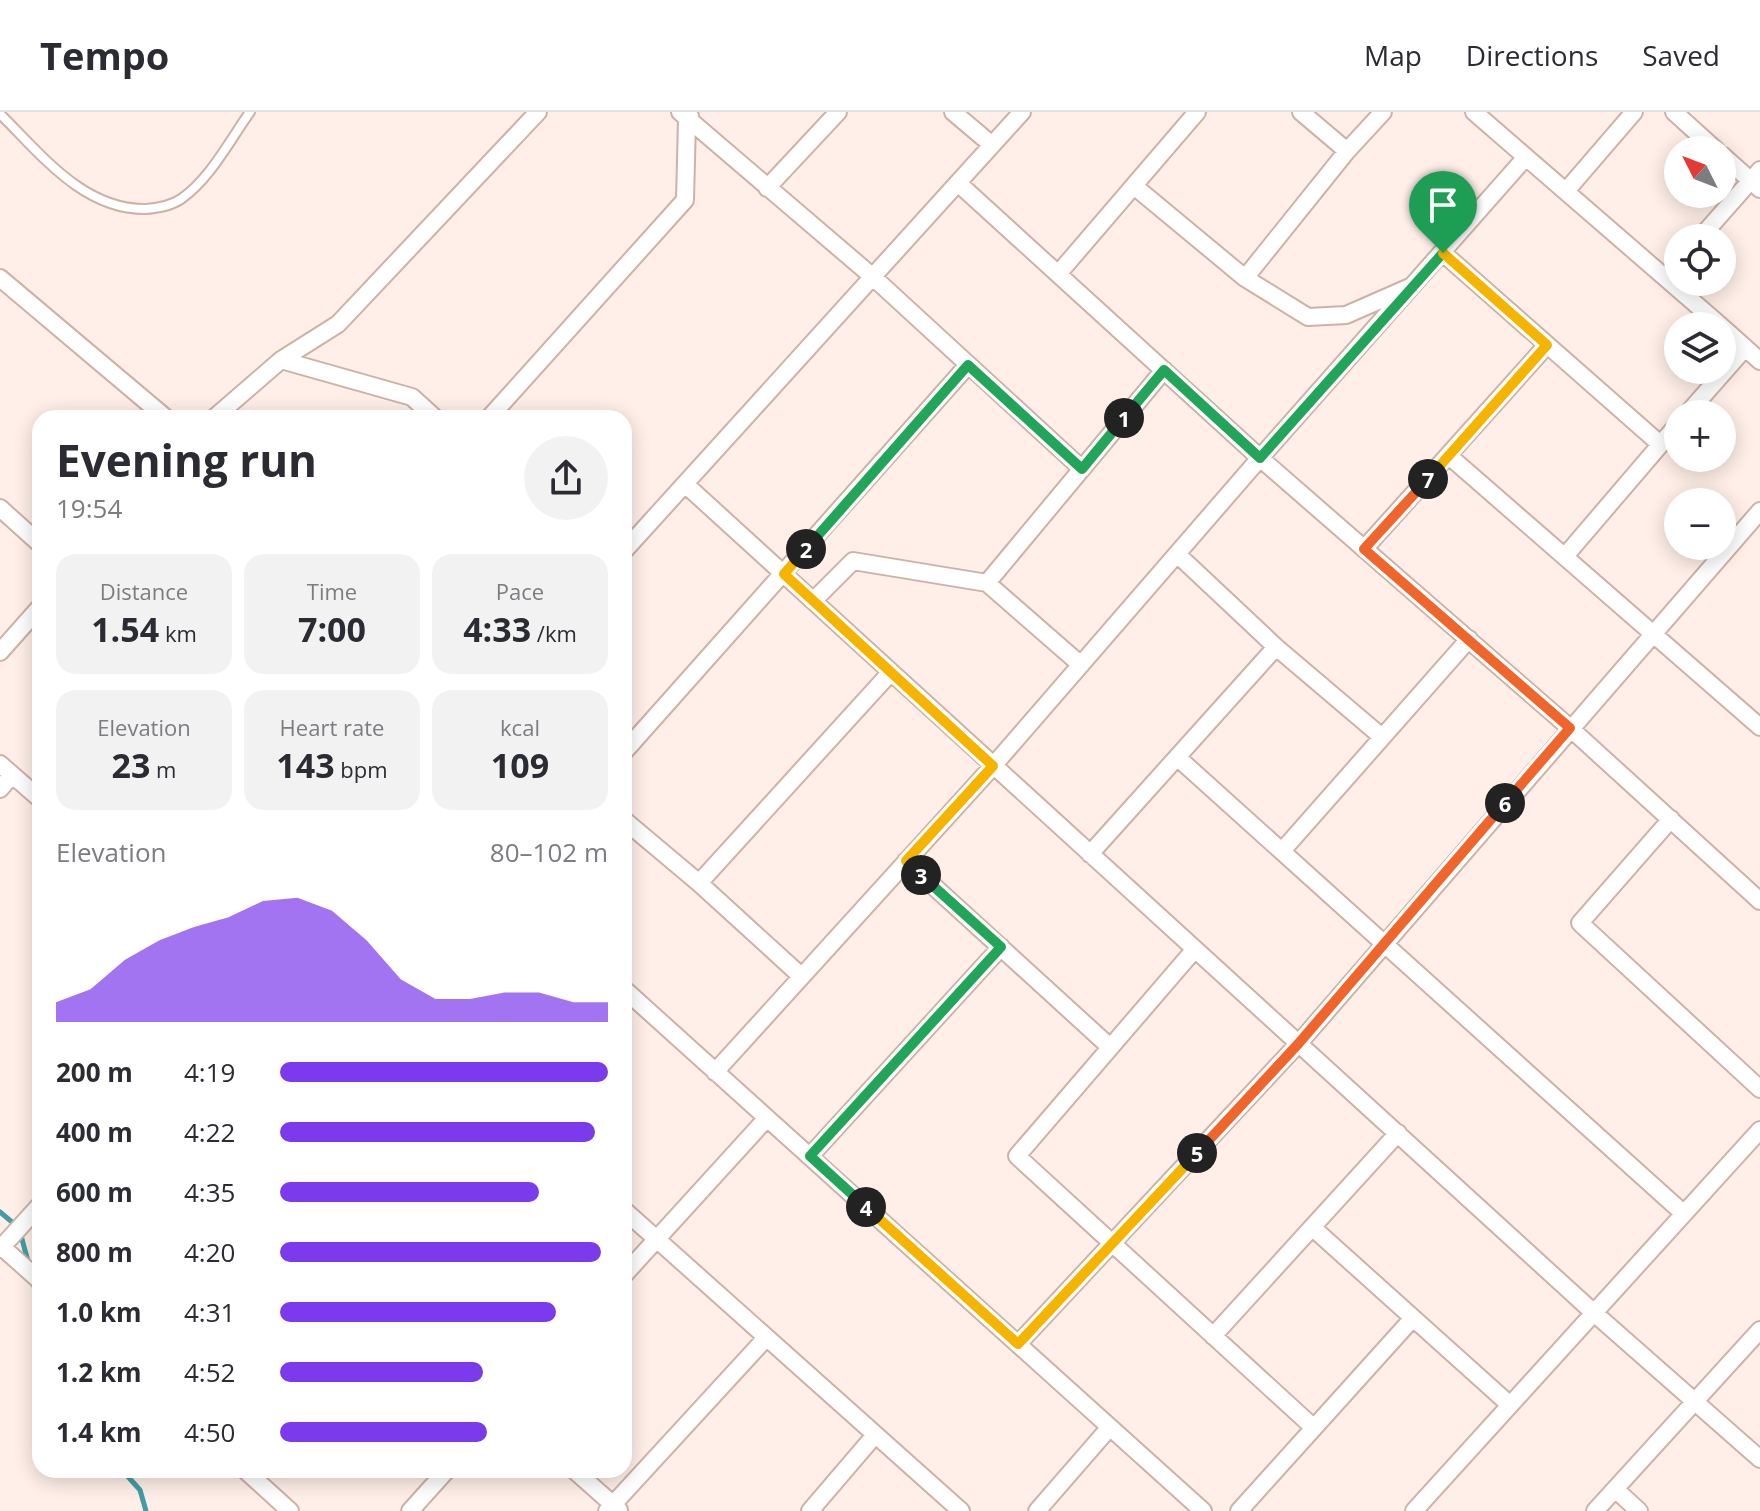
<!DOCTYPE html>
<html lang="en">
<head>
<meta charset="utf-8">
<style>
	:root { --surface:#fff; --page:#f2f2f3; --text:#2b2b33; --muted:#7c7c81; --line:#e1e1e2; --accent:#7c3aed }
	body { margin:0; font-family:"Open Sans",sans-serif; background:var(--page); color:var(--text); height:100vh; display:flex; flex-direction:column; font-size:30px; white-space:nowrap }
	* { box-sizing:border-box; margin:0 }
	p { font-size:26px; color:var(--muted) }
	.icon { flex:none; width:44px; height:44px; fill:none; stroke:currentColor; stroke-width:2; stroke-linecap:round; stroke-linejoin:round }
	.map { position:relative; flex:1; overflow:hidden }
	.drawer { position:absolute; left:32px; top:298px; width:600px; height:1068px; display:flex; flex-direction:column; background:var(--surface); border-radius:24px; box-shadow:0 4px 20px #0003 }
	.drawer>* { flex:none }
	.needle { width:52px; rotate:312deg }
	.fabs { position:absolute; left:1664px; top:24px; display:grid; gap:16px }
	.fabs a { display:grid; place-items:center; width:72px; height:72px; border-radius:50%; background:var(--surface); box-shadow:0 4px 20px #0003; font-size:40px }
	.pin { position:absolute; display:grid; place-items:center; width:68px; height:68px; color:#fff; margin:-82px -34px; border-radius:50% 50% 50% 0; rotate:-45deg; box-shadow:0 0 8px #0007 }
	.pin .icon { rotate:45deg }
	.km { position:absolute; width:40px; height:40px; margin:-20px; border-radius:50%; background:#222; color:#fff; font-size:22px; line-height:40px; text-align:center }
	.round { display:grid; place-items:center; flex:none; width:84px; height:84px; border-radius:42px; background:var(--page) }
	.headline { display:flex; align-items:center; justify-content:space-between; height:136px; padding:0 24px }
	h1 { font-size:44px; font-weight:700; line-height:60px }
	.metrics { display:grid; grid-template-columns:repeat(3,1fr); gap:12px; height:136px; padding:8px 24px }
	.metrics div { display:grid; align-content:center; border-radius:20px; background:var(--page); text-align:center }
	.metrics b { font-size:34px; font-weight:700 }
	.metrics small { font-size:22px; font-weight:400 }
	.metrics p { font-size:22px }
	.chart { height:224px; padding:16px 24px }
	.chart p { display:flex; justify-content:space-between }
	.chart svg { width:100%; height:144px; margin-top:8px; fill:var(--accent); opacity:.7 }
	ul { padding:0 24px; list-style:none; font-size:26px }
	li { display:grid; grid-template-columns:128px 96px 1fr; align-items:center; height:60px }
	li i { height:20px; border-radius:10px; background:var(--accent) }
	header { display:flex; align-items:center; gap:48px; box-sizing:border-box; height:112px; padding:0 40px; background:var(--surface); border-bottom:2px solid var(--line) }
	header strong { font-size:38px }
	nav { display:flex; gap:44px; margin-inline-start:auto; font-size:28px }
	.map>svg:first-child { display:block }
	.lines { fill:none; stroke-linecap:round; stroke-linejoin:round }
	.stream { stroke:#419da6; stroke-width:5 }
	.service-casing { stroke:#ccb2a7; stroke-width:12 }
	.minor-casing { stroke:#ccb2a7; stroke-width:20 }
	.service { stroke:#fff; stroke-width:8 }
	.minor { stroke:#fff; stroke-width:16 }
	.split-1-casing { stroke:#fff; stroke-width:16 }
	.split-2-casing { stroke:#fff; stroke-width:16 }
	.split-3-casing { stroke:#fff; stroke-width:16 }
	.split-4-casing { stroke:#fff; stroke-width:16 }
	.split-5-casing { stroke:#fff; stroke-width:16 }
	.split-6-casing { stroke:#fff; stroke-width:16 }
	.split-7-casing { stroke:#fff; stroke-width:16 }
	.split-8-casing { stroke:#fff; stroke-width:16 }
	.split-1 { stroke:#22a559; stroke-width:10 }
	.split-2 { stroke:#22a559; stroke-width:10 }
	.split-3 { stroke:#f5b400; stroke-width:10 }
	.split-4 { stroke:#22a559; stroke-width:10 }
	.split-5 { stroke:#f5b400; stroke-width:10 }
	.split-6 { stroke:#f0652b; stroke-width:10 }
	.split-7 { stroke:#f0652b; stroke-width:10 }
	.split-8 { stroke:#f5b400; stroke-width:10 }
</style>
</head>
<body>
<header>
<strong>Tempo</strong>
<nav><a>Map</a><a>Directions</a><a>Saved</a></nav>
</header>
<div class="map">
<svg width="1760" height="1399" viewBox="0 0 1760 1399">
	<rect width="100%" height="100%" fill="#ffefe8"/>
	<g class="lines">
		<path class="stream" d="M0 1100 19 1116 29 1153
			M33 1170 40 1197
			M122 1358 140 1378 146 1399"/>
		<g class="service-casing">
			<path id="service" d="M0 2C41 42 83 98 146 97 157 96 171 94 181 87 210 67 230 28 250 0"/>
		</g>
		<g class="minor-casing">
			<path id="minor" d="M680 0 873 165 1082 357
				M953 0 992 33
				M1301 0 1347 39
				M1474 0 1721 214
				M1674 0 1716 38
				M1722 43 1760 77
				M958 71 1260 346 1570 616 1760 789
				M1134 74 1245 166 1308 205 1346 203 1410 175
				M767 76 838 0
				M1566 79 1634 0
				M1700 126 1760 58
				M1443 141 1660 332
				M1058 162 1197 0
				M0 166 166 306
				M1245 166 1347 39 1383 0
				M1722 215 1760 249
				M281 248 412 285 435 306
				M1687 302 1745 236
				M214 306 281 248 338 212 538 0
				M489 306 685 88 687 8 690 4
				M1449 344 1760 615
				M685 372 1593 1200 1760 1347
				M0 396 40 432
				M1364 437 1547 233
				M624 439 1022 0
				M1177 442 1276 535 1382 625
				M1566 443 1678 312
				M987 471 1164 258
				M813 489 853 449 987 471 1081 553
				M0 540 40 495
				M624 640 968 253
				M1177 645 1683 1101
				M0 652 40 687
				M0 677 12 663
				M1671 707 1580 811 1760 977
				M624 708 699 771 801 864
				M1282 739 1469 527
				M1090 742 1276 535
				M906 749 1110 935
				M699 771 891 560
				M1195 837 1017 1044 1314 1316
				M624 877 1203 1399
				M715 960 993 654 1260 346 1526 45
				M810 1044 1001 835
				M624 1098 961 1399
				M1313 1116 1510 1293
				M2 1135 40 1169
				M0 1137 40 1093
				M624 1163 767 1006
				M1213 1224 1398 1021
				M1018 1232 1299 931 1760 399
				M245 1358 290 1399
				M574 1358 619 1398
				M1615 1377 1639 1399
				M410 1399 447 1358
				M607 1399 766 1226
				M810 1399 875 1323
				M1037 1399 1110 1315
				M1239 1399 1413 1206
				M1414 1399 1760 1018
				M1595 1399 1760 1218"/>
		</g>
		<use href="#service" class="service"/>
		<use href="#minor" class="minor"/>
	</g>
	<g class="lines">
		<g class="split-1-casing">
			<path id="split-1" d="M1124 306 1164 258 1260 346 1443 141"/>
		</g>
		<g class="split-2-casing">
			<path id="split-2" d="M806 437 968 253 1082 357 1124 306"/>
		</g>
		<g class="split-3-casing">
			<path id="split-3" d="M806 437 784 462 993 654 906 749 921 763"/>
		</g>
		<g class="split-4-casing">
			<path id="split-4" d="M866 1095 810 1044 1001 835 921 763"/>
		</g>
		<g class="split-5-casing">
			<path id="split-5" d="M866 1095 1018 1232 1197 1041"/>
		</g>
		<g class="split-6-casing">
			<path id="split-6" d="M1197 1041 1299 931 1505 691"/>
		</g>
		<g class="split-7-casing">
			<path id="split-7" d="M1428 367 1364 437 1570 616 1505 691"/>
		</g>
		<g class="split-8-casing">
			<path id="split-8" d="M1428 367 1547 233 1443 141"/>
		</g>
		<use href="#split-1" class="split-1"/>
		<use href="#split-2" class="split-2"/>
		<use href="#split-3" class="split-3"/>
		<use href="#split-4" class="split-4"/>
		<use href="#split-5" class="split-5"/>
		<use href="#split-6" class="split-6"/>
		<use href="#split-7" class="split-7"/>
		<use href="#split-8" class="split-8"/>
	</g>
</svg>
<div class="fabs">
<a><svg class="needle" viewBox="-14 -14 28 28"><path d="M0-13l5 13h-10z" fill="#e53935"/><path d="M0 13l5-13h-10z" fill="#7c7c81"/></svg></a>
<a><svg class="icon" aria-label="locate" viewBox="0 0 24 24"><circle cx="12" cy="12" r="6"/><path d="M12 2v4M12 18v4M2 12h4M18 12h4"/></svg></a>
<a><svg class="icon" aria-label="layers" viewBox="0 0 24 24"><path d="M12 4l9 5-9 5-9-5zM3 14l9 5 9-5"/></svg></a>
<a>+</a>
<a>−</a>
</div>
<div class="pin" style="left:1443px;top:141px;background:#1e9e55"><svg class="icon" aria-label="arrive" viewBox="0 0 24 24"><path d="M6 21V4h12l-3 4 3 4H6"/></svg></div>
<b class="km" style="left:1124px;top:306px">1</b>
<b class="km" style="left:806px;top:437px">2</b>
<b class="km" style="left:921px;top:763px">3</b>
<b class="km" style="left:866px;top:1095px">4</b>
<b class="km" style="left:1197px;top:1041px">5</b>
<b class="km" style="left:1505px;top:691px">6</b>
<b class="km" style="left:1428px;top:367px">7</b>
<section class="drawer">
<div class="headline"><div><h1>Evening run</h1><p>19:54</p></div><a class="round"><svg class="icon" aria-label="share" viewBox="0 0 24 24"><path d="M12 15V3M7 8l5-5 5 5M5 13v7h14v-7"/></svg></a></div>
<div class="metrics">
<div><p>Distance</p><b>1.54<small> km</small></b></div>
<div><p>Time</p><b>7:00</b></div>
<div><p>Pace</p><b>4:33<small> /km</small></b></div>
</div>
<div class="metrics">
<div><p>Elevation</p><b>23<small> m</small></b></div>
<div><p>Heart rate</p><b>143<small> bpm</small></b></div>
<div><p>kcal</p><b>109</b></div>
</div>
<div class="chart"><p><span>Elevation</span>80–102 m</p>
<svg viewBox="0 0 160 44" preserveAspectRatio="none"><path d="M0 44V38L10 34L20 25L30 19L40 15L50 12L60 7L70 6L80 10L90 19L100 31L110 37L120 37L130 35L140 35L150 38L160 38V44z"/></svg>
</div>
<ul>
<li><b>200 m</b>4:19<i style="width:100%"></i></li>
<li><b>400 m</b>4:22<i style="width:96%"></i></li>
<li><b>600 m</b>4:35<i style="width:79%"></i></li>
<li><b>800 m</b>4:20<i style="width:98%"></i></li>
<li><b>1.0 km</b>4:31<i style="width:84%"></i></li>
<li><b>1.2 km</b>4:52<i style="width:62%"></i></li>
<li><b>1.4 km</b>4:50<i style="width:63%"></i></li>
</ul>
</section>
</div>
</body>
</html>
